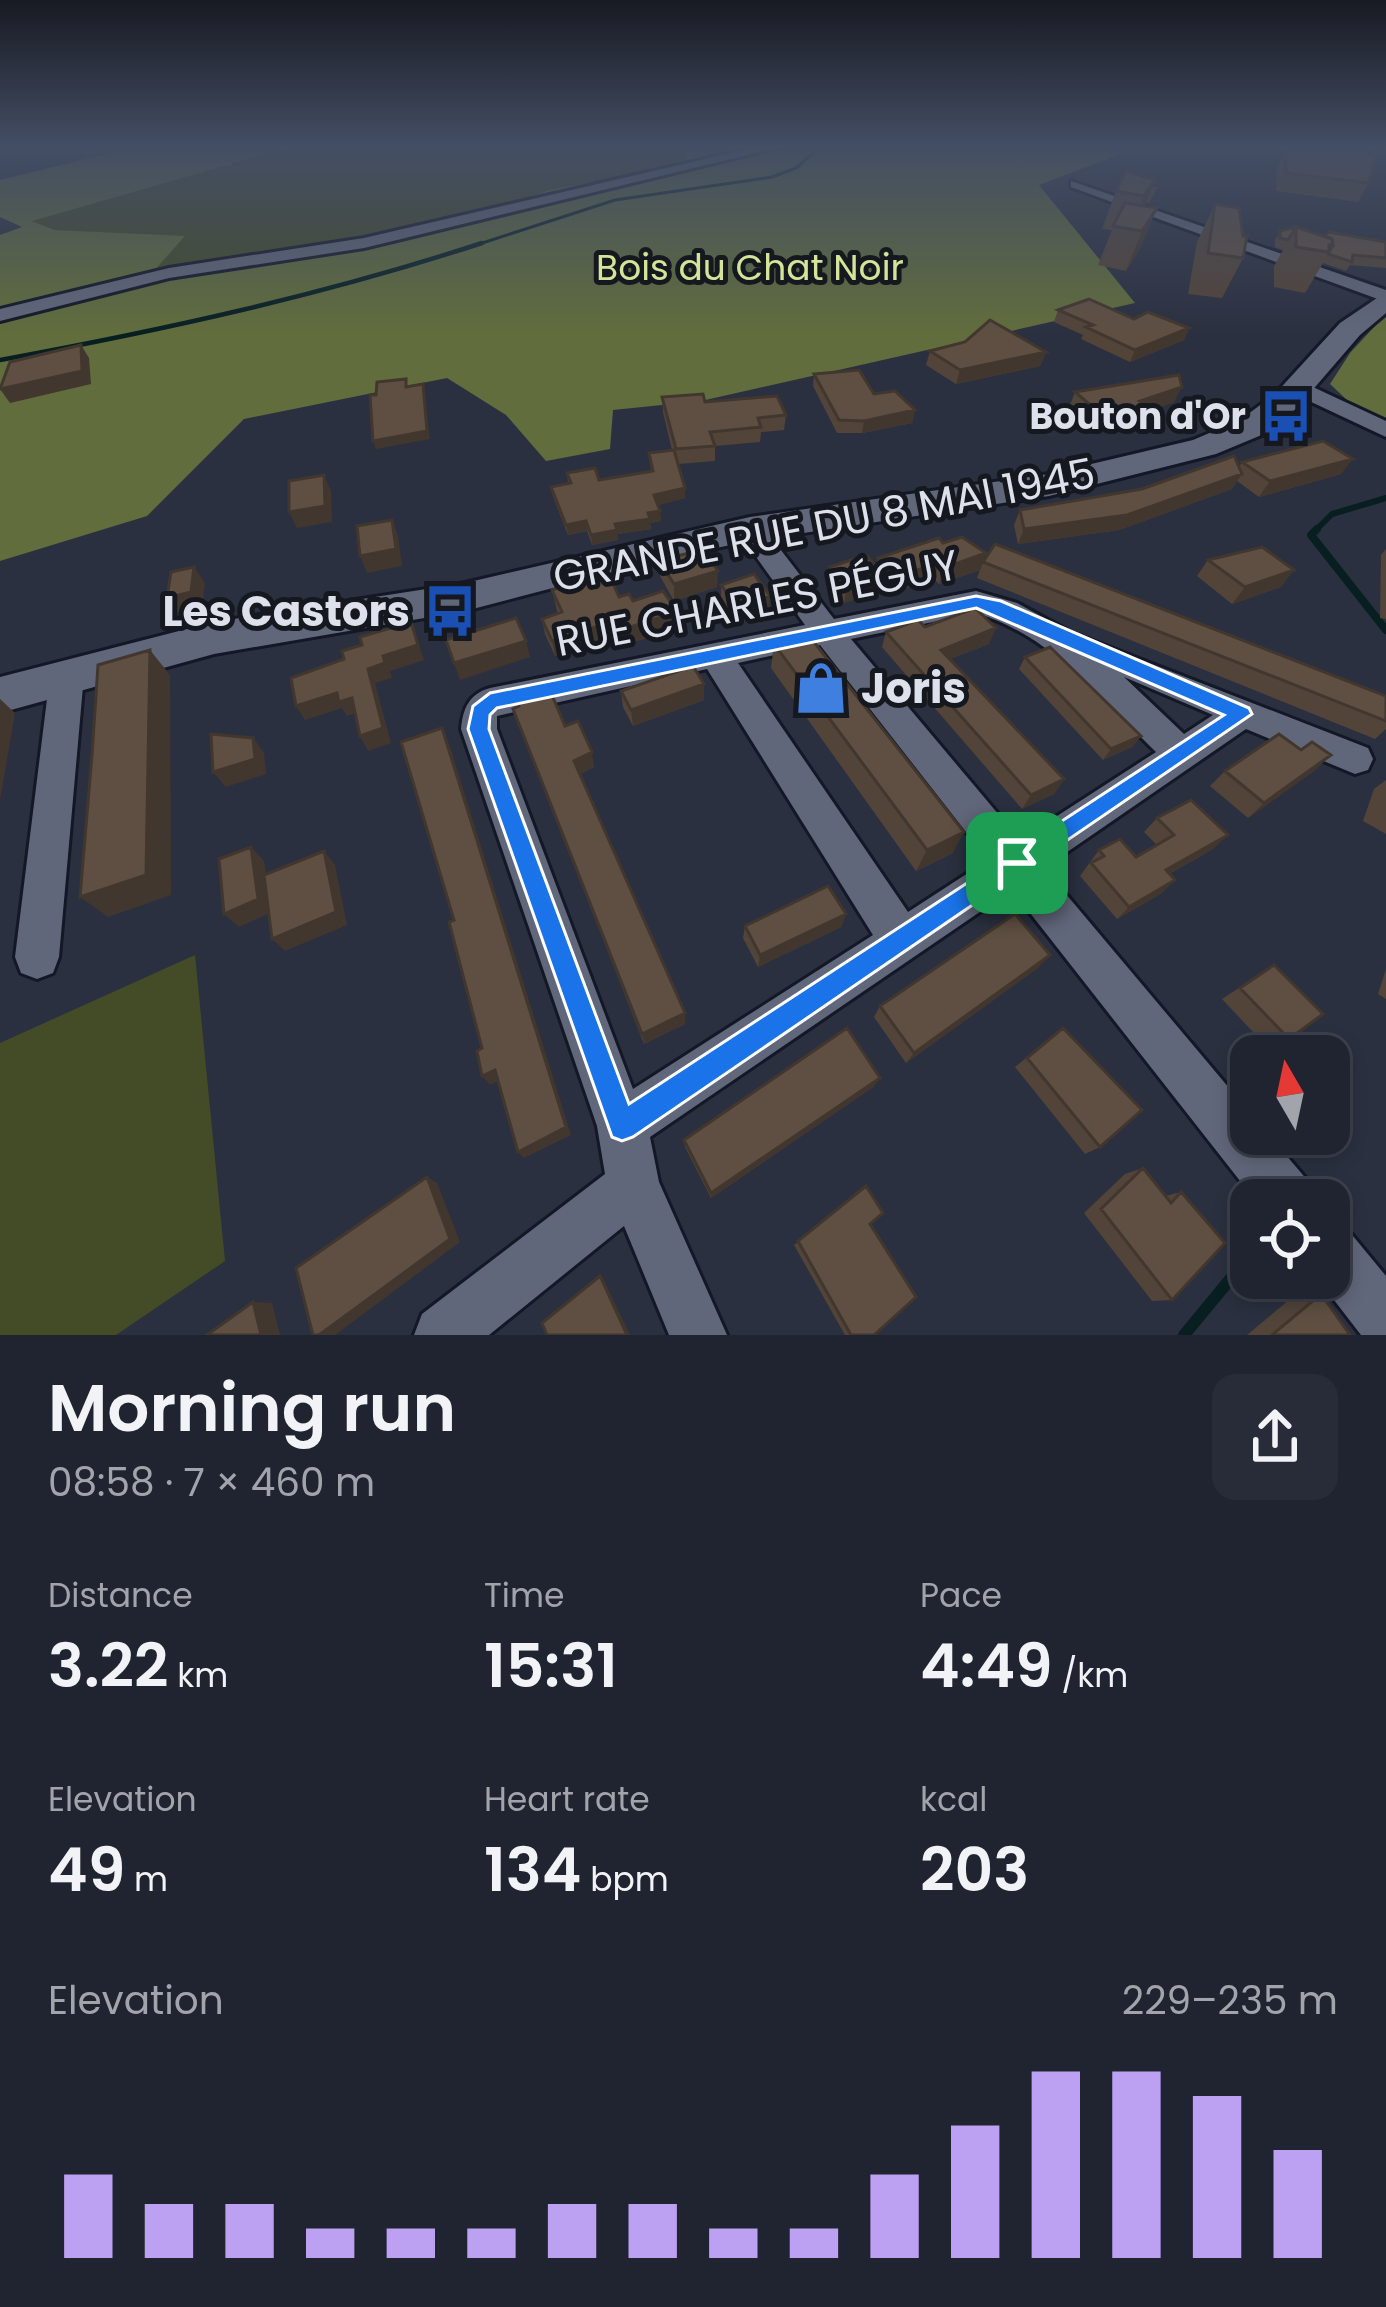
<!DOCTYPE html>
<html lang="en">
<head>
<meta charset="utf-8">
<style>
	:root { --surface:#202430; --page:#282c38; --text:#f1f3f6; --muted:#a2a4ab; --line:#3d414c; --accent:#bca0f2 }
	body { margin:0; font-family:Poppins,sans-serif; background:var(--page); color:var(--text); height:100vh; display:flex; flex-direction:column; font-size:45px; white-space:nowrap }
	* { box-sizing:border-box; margin:0 }
	p { font-size:39px; color:var(--muted) }
	.icon { flex:none; width:66px; height:66px; fill:none; stroke:currentColor; stroke-width:2; stroke-linecap:round; stroke-linejoin:round }
	.map { position:relative; height:1335px; overflow:hidden }
	.drawer { display:flex; flex-direction:column; background:var(--surface); flex:1 }
	.drawer>* { flex:none }
	.needle { width:78px; rotate:351deg }
	.buttons { position:absolute; left:1230px; top:1035px; display:grid; gap:24px }
	.buttons a { display:grid; place-items:center; width:120px; height:120px; border-radius:24px; background:var(--surface); box-shadow:0 6px 18px #0003,0 0 0 3px var(--line); font-size:60px }
	.pin { position:absolute; display:grid; place-items:center; width:102px; height:102px; color:#fff; margin:-51px; border-radius:24px; box-shadow:0 6px 18px #0006 }
	.round { display:grid; place-items:center; flex:none; width:126px; height:126px; border-radius:24px; background:var(--page) }
	.summary { display:flex; align-items:center; justify-content:space-between; height:204px; padding:0 48px }
	h1 { font-size:66px; font-weight:600; line-height:90px }
	.figures { display:grid; grid-template-columns:repeat(3,1fr); gap:18px; height:204px; padding:12px 48px }
	.figures div { display:grid; align-content:center }
	.figures b { font-size:60px; font-weight:600 }
	.figures small { font-size:33px; font-weight:400 }
	.figures p { font-size:33px }
	.chart { height:336px; padding:24px 48px }
	.chart p { display:flex; justify-content:space-between }
	.chart svg { width:100%; height:216px; margin-top:12px; stroke:var(--accent); stroke-width:6 }
	.map>svg:first-child { display:block }
	.green { fill:#434c27 }
	.forest { fill:#616d3c }
	.lines { fill:none; stroke-linecap:round; stroke-linejoin:round }
	.stream-far4 { stroke:#081f22; stroke-width:3 }
	.stream-far3 { stroke:#081f22; stroke-width:4.5 }
	.stream-far2 { stroke:#081f22; stroke-width:6 }
	.stream-far1 { stroke:#081f22; stroke-width:8 }
	.stream { stroke:#081f22; stroke-width:12 }
	.street-casing { stroke:#131726; stroke-width:6 }
	.secondary-casing { stroke:#131726; stroke-width:6 }
	.street { fill:#61677a; fill-rule:evenodd }
	.secondary { fill:#61677a; fill-rule:evenodd }
	.wall { fill:#524439 }
	.shaded-wall { fill:#42372e }
	.building { fill:#5f4f42; stroke:#42372e; stroke-width:3 }
	.route { fill:#1a73e8; stroke:#fff; stroke-width:3; fill-rule:evenodd }
	.labels { text-anchor:middle; dominant-baseline:central; stroke-width:10; stroke-linejoin:round; paint-order:stroke }
	.far-park-label { font-size:36px; fill:#d2e598; stroke:#16181f }
	.far-poi-label { font-size:36px; font-weight:bold; fill:#dde1ec; stroke:#16181f; text-anchor:end }
	.street-label { font-size:42px; fill:#dde1ec; stroke:#16181f }
	.poi-label { font-size:42px; font-weight:bold; fill:#dde1ec; stroke:#16181f; text-anchor:end }
</style>
</head>
<body>
<div class="map">
<svg width="1386" height="1335" viewBox="0 0 1386 1335">
	<rect width="100%" height="100%" fill="#2b3040"/>
	<path class="green" d="M290 147H689V161L549 190 492 210 340 245 149 273 183 237 55 230 30 220Z
		M195 955 225 1261 116 1335H0V1043Z"/>
	<path class="forest" d="M135 147H290L32 221 55 230 185 236 152 273 341 245 492 210 549 190 685 164 689 147H1139L1039 185 1135 303 701 401 613 410 610 449 546 461 506 415 447 378 244 419 147 516 0 561V235L22 227 0 217V180Z
		M1386 314V421L1347 400 1330 384 1350 353Z"/>
	<g class="lines">
		<path class="stream-far4" d="M473 246 615 200 772 177 796 168 820 147"/>
		<path class="stream-far3" d="M0 360C164 330 323 295 482 243"/>
		<path class="stream-far2" d="M1314 532 1332 514 1386 498"/>
		<path class="stream-far1" d="M1317 529 1311 535 1386 630"/>
		<path class="stream" d="M1184 1335 1251 1254"/>
		<g class="street-casing">
			<path id="street" d="M757 147H780L364 248 169 278 0 321V309L169 268 364 238Z
				M1071 181 1386 290V302L1071 187Z
				M1300 381 1386 421V437L1292 393V383Z
				M750 520 760 523 834 619 976 591 1017 603 1070 632 1368 748 1373 759 1368 770 1355 774 1246 729 1044 868 1251 1114V1134H1268L1308 1181 1316 1200H1255L1012 890 650 1137 659 1182 727 1335H669L624 1226 489 1335H414L422 1314 605 1174 597 1126 461 729C463 708 469 694 490 688L805 625 736 529ZM976 613C1051 635 1101 699 1156 752L1020 840 851 639ZM820 645 988 860 908 912 738 663ZM707 669 873 935 633 1089 497 729V716ZM1124 677 1213 715 1184 734Z
				M67 662 79 666 84 675 59 957 53 973 37 979 21 973 15 957 50 675 55 666Z
				M1329 1221 1348 1230 1386 1276V1335H1361L1317 1278H1329Z"/>
		</g>
		<g class="secondary-casing">
			<path id="secondary" d="M1386 292V313L1360 335 1297 408 1264 434 1216 454 1049 496 750 541 663 559 465 611 214 654 0 713V677L214 622 465 583 750 517 1049 474 1193 440 1240 420 1275 394 1340 323Z"/>
		</g>
		<use href="#street" class="street"/>
		<use href="#secondary" class="secondary"/>
	</g>
	<path class="wall" d="M1286 151 1368 156 1369 183 1358 202 1276 191 1277 168Z
		M1155 180 1152 187H1158L1149 203 1146 202 1144 206 1141 247 1126 271 1098 265 1112 230 1102 229 1116 191Z
		M1215 204 1243 258 1222 298 1188 294 1197 242Z
		M1296 227 1325 236 1386 242V268L1350 265 1346 271 1323 263 1305 293 1274 287V266L1283 250 1275 247V240L1280 231Z
		M1058 310 1134 319 1189 328 1184 340 1130 362 1081 339 1083 335 1054 322Z
		M965 342 1046 352 1040 366 956 384 926 365 930 351Z
		M814 374 915 410 912 423 862 433H837L813 386Z
		M1075 392 1174 402 1142 413 1139 420 1094 430 1069 408Z
		M662 397 705 402 786 415 784 430 761 432 760 442 715 446V461L678 464 685 498 658 505 661 521 650 523 651 529 617 534 618 540 592 545 587 531 568 535 553 497 551 487 568 483 567 473 599 480 651 471 649 453 672 450 663 412Z
		M1242 462 1341 474 1259 497 1237 481 1232 489 1119 530 1018 544 1014 525 1020 510 1142 489 1239 467Z
		M939 538 980 570 939 584 934 579 892 593 881 582 879 591 844 603 827 583 830 567 876 566 878 558Z
		M1386 549V619L1380 618 1381 555Z
		M659 560 717 587 674 601 660 576Z
		M1208 560 1281 587 1232 604 1197 576Z
		M983 562 1386 696V729L1375 739 977 578Z
		M721 585 768 612 736 623 721 602Z
		M552 590 619 597 677 612 678 627 614 649 604 640 555 656 545 634 542 619 558 614Z
		M925 627 989 644 950 659 1064 779 1054 794 1022 809 882 647 886 632Z
		M774 644 953 853 916 871 771 668Z
		M1025 657 1141 736 1132 747 1103 760 1019 669Z
		M621 691 704 700 633 726 623 707Z
		M513 709 565 726 594 767 580 774 685 1013V1024L644 1044Z
		M1225 771H1314L1248 818 1210 786Z
		M1386 780V834L1363 821 1374 789Z
		M1157 818 1213 849 1169 874 1162 893 1117 919 1080 876 1099 850 1136 857 1157 845 1144 832Z
		M846 914 841 927 758 967 743 938 745 926Z
		M1274 965 1289 1039 1269 1049 1222 999Z
		M1039 967 906 1063 874 1017 880 1006Z
		M1386 969V999L1378 994Z
		M1063 1028 1100 1147 1085 1154 1015 1067Z
		M880 1078 873 1087 711 1198 685 1147 684 1140Z
		M1143 1168 1165 1196 1181 1192 1172 1300 1152 1301 1084 1213 1125 1174Z
		M866 1186 870 1224 874 1335H845L794 1245Z
		M1321 1294 1350 1335H1247L1295 1295Z"/>
	<path class="shaded-wall" d="M1155 180 1140 217 1129 234 1144 196Z
		M1157 208 1141 247 1126 271 1142 231Z
		M1189 328 1184 340 1130 362 1135 350Z
		M81 345 89 358 91 384 10 403 0 389Z
		M1046 352 1040 366 956 384 960 370Z
		M423 384 430 439 376 449 373 441Z
		M1182 387 1174 402 1142 413 1139 420 1094 430 1101 414Z
		M915 410 912 423 862 433 864 421Z
		M1353 459 1341 474 1259 497 1270 481Z
		M1242 474 1232 489 1119 530 1018 544 1024 529Z
		M324 475 331 491 332 522 297 528 289 512Z
		M685 488V498L655 506 654 495Z
		M660 511 661 521 650 523 651 529 617 534 618 540 592 545 591 535 615 524Z
		M392 520 398 536 402 566 367 573 360 556Z
		M586 521 587 531 568 535 566 525Z
		M986 553 980 570 939 584 944 568Z
		M939 563 934 579 892 593 896 577Z
		M194 567 205 583 202 608 179 613 167 598Z
		M1294 570 1281 587 1232 604 1245 587Z
		M718 571 717 587 674 601V584Z
		M883 574 879 591 844 603 847 586Z
		M770 596 768 612 736 623 737 607Z
		M677 612 678 627 614 649 612 633Z
		M411 622 424 660 390 671 392 678 375 683 391 743 368 751 360 736 368 669 383 656Z
		M602 625 604 640 555 656 552 641Z
		M996 628 989 644 935 665 941 650Z
		M526 641 530 657 460 680 454 663Z
		M150 650 170 675 171 895 108 917 80 897Z
		M704 684V700L633 726 631 710Z
		M337 693 352 698 360 712 347 716 342 708 305 720 296 706Z
		M0 699 15 713 0 800Z
		M442 728 449 744 571 1135 524 1158 518 1152Z
		M1141 736 1132 747 1103 760 1111 749Z
		M253 738 264 753 266 774 226 787 213 772Z
		M592 752 594 767 577 776 574 761Z
		M1331 755 1314 771 1248 818 1264 803Z
		M1064 779 1054 794 1022 809 1031 795Z
		M964 832 953 853 916 871 927 850Z
		M1228 835 1213 849 1152 883 1166 870Z
		M251 847 264 861 272 912 239 927 224 914Z
		M324 851 335 865 347 925 285 951 272 939Z
		M1175 880 1162 893 1117 919 1129 907Z
		M846 914 841 927 758 967 760 955Z
		M1050 955 1039 967 906 1063 914 1053Z
		M685 1013V1024L644 1044 642 1034Z
		M495 1070 502 1079 490 1085 482 1076Z
		M880 1078 873 1087 711 1198V1193Z
		M427 1177 437 1183 460 1242 335 1335H319Z
		M600 1276 603 1278 630 1335H627Z
		M253 1302 272 1303 280 1335H261Z"/>
	<path class="building" d="M1289 147H1372L1368 156 1376 154 1369 183 1286 173V151Z
		M1126 171 1155 180 1144 196 1116 191Z
		M1125 203 1157 208 1142 231 1113 226Z
		M1215 204 1239 208 1243 236H1247L1243 258 1208 253Z
		M1296 227 1288 240 1280 238V231Z
		M1296 227 1332 239 1333 245H1329V252L1296 247Z
		M1329 232 1386 242V258L1353 255 1352 262 1328 254 1333 245 1332 239 1325 236Z
		M1089 299 1134 319 1148 312 1189 328 1135 350 1086 327 1093 325 1058 310Z
		M990 320 1046 352 960 370 930 351 965 342Z
		M81 345 82 371 0 389 10 362Z
		M859 370 874 394 895 391 915 410 864 421 839 420 814 374Z
		M1179 375 1182 387 1140 401 1147 405 1101 414 1075 392Z
		M406 379V387L423 384 427 431 373 441 370 395H376L377 382Z
		M703 394 705 402 777 396 786 415 758 418 761 427 710 432 715 446 676 449 662 397Z
		M1323 441 1353 459 1270 481 1242 462Z
		M674 450 685 488 654 495 660 511 648 513 650 519 615 524 617 530 591 535 586 521 566 525 551 487 571 483 567 473 595 468 599 480 653 471 649 453Z
		M1234 456 1242 474 1127 515 1024 529 1020 510 1142 489Z
		M324 475 325 506 289 512V481Z
		M392 520 396 549 360 556 357 526Z
		M962 537 986 553 944 568 939 563 896 577 878 558 939 538 943 543Z
		M995 544 1386 696V721L983 562Z
		M1262 547 1294 570 1245 587 1208 560Z
		M703 550 718 571 674 584 659 560Z
		M866 555 883 574 847 586 830 567Z
		M194 567 191 592 167 598 171 572Z
		M608 572 619 597 629 594 633 601 663 591 677 612 612 633 602 625 552 641 542 619 562 612 552 590Z
		M754 574 770 596 737 607 721 585Z
		M975 608 996 628 941 650 1064 779 1031 795 886 632 918 620 925 627Z
		M516 618 526 641 454 663 446 640Z
		M411 622 418 645 383 656 385 663 368 669 383 728 360 736 352 698 339 702 337 693 296 706 291 678 344 659 342 651 362 645 360 637Z
		M806 632 964 832 927 850 774 644Z
		M1050 647 1141 736 1111 749 1025 657Z
		M150 650 146 875 80 897 92 755 98 665Z
		M693 666 704 684 631 710 621 691Z
		M542 694 543 698 552 695 565 726 578 721 592 752 574 761 685 1013 642 1034 513 709 519 706 518 702Z
		M442 728 566 1127 518 1152 495 1070 482 1076 477 1051 482 1048 449 922 454 920 401 742Z
		M211 734 253 738 255 759 213 772Z
		M1279 734 1301 750 1312 742 1331 755 1264 803 1225 771Z
		M1191 800 1228 835 1166 870 1175 880 1129 907 1091 863 1104 856 1099 850 1120 839 1136 857 1174 835 1157 818Z
		M251 847 258 899 224 914 219 859Z
		M324 851 336 912 272 939 264 875Z
		M828 886 846 914 760 955 745 926Z
		M1015 914 1050 955 914 1053 880 1006Z
		M1274 965 1323 1014 1289 1039 1240 988Z
		M847 1028 880 1078 711 1193 684 1140Z
		M1063 1028 1142 1110 1100 1147 1027 1058Z
		M1143 1168 1171 1203 1181 1192 1225 1243 1172 1300 1101 1209Z
		M427 1177 450 1239 319 1335H313L296 1268Z
		M866 1186 883 1213 870 1224 916 1297 874 1335H851L798 1241Z
		M600 1276 627 1335H547L542 1323Z
		M1321 1294 1350 1335H1272Z
		M253 1302 261 1335H207Z"/>
	<linearGradient id="sky" x2="0" y2="1"><stop stop-color="#181a23"/><stop offset="0.44" stop-color="#444e64"/><stop offset="1" stop-color="#444e64" stop-opacity="0"/></linearGradient>
	<rect width="1386" height="334" fill="url(#sky)"/>
	<path class="route" d="M976 596 1001 601 1249 708 1252 714 633 1137 622 1141 612 1137 468 729 473 706 490 693ZM976 608 1224 715 629 1104 489 729 490 715 497 708Z"/>
	<defs>
		<g id="bus-bare" transform="scale(4.14)"><path d="M-5-6H5V4H4V6H2V4H-2V6H-4V4H-5ZM-3.5-4V0h7V-4ZM-3.5 1.2v1.5H-2V1.2ZM2 1.2v1.5H3.5V1.2Z" fill="#1a4fb4" stroke="#16181f" stroke-width="2.5" paint-order="stroke"/></g>
		<g id="shop-bare" transform="scale(4.14)"><path d="M-5-2.5h2.3a2.7 3.5 0 0 1 5.4 0H5L5.5 6h-11ZM-1.5-2.5h3a1.5 2.3 0 0 0-3 0Z" fill="#3f7fe0" stroke="#16181f" stroke-width="2.5" paint-order="stroke"/></g>
	</defs>
	<g fill-rule="evenodd">
		<use href="#bus-bare" x="1286" y="416"/>
		<use href="#bus-bare" x="450" y="611"/>
		<use href="#shop-bare" x="821" y="688"/>
	</g>
	<g class="labels">
		<g class="far-park-label">
			<text x="750" y="267">Bois du Chat Noir</text>
		</g>
		<g class="far-poi-label">
			<text x="1246" y="416">Bouton d'Or</text>
		</g>
		<g class="street-label">
			<text transform="translate(824 525) rotate(-11)">GRANDE RUE DU 8 MAI 1945</text>
			<text transform="translate(757 603) rotate(-11)">RUE CHARLES PÉGUY</text>
		</g>
		<g class="poi-label">
			<text x="410" y="611">Les Castors</text>
			<text x="861" y="688" text-anchor="start">Joris</text>
		</g>
	</g>
</svg>
<div class="buttons">
<a><svg class="needle" viewBox="-14 -14 28 28"><path d="M0-13l5 13h-10z" fill="#e53935"/><path d="M0 13l5-13h-10z" fill="#a2a4ab"/></svg></a>
<a><svg class="icon" aria-label="locate" viewBox="0 0 24 24"><circle cx="12" cy="12" r="6"/><path d="M12 2v4M12 18v4M2 12h4M18 12h4"/></svg></a>
</div>
<div class="pin" style="left:1017px;top:863px;background:#1e9e55"><svg class="icon" aria-label="arrive" viewBox="0 0 24 24"><path d="M6 21V4h12l-3 4 3 4H6"/></svg></div>
</div>
<section class="drawer">
<div class="summary"><div><h1>Morning run</h1><p>08:58 · 7 × 460 m</p></div><a class="round"><svg class="icon" aria-label="share" viewBox="0 0 24 24"><path d="M12 15V3M7 8l5-5 5 5M5 13v7h14v-7"/></svg></a></div>
<div class="figures">
<div><p>Distance</p><b>3.22<small> km</small></b></div>
<div><p>Time</p><b>15:31</b></div>
<div><p>Pace</p><b>4:49<small> /km</small></b></div>
</div>
<div class="figures">
<div><p>Elevation</p><b>49<small> m</small></b></div>
<div><p>Heart rate</p><b>134<small> bpm</small></b></div>
<div><p>kcal</p><b>203</b></div>
</div>
<div class="chart"><p><span>Elevation</span>229–235 m</p>
<svg viewBox="0 0 160 44" preserveAspectRatio="none"><path d="M5 44V27M15 44V33M25 44V33M35 44V38M45 44V38M55 44V38M65 44V33M75 44V33M85 44V38M95 44V38M105 44V27M115 44V17M125 44V6M135 44V6M145 44V11M155 44V22"/></svg>
</div>
</section>
</body>
</html>
